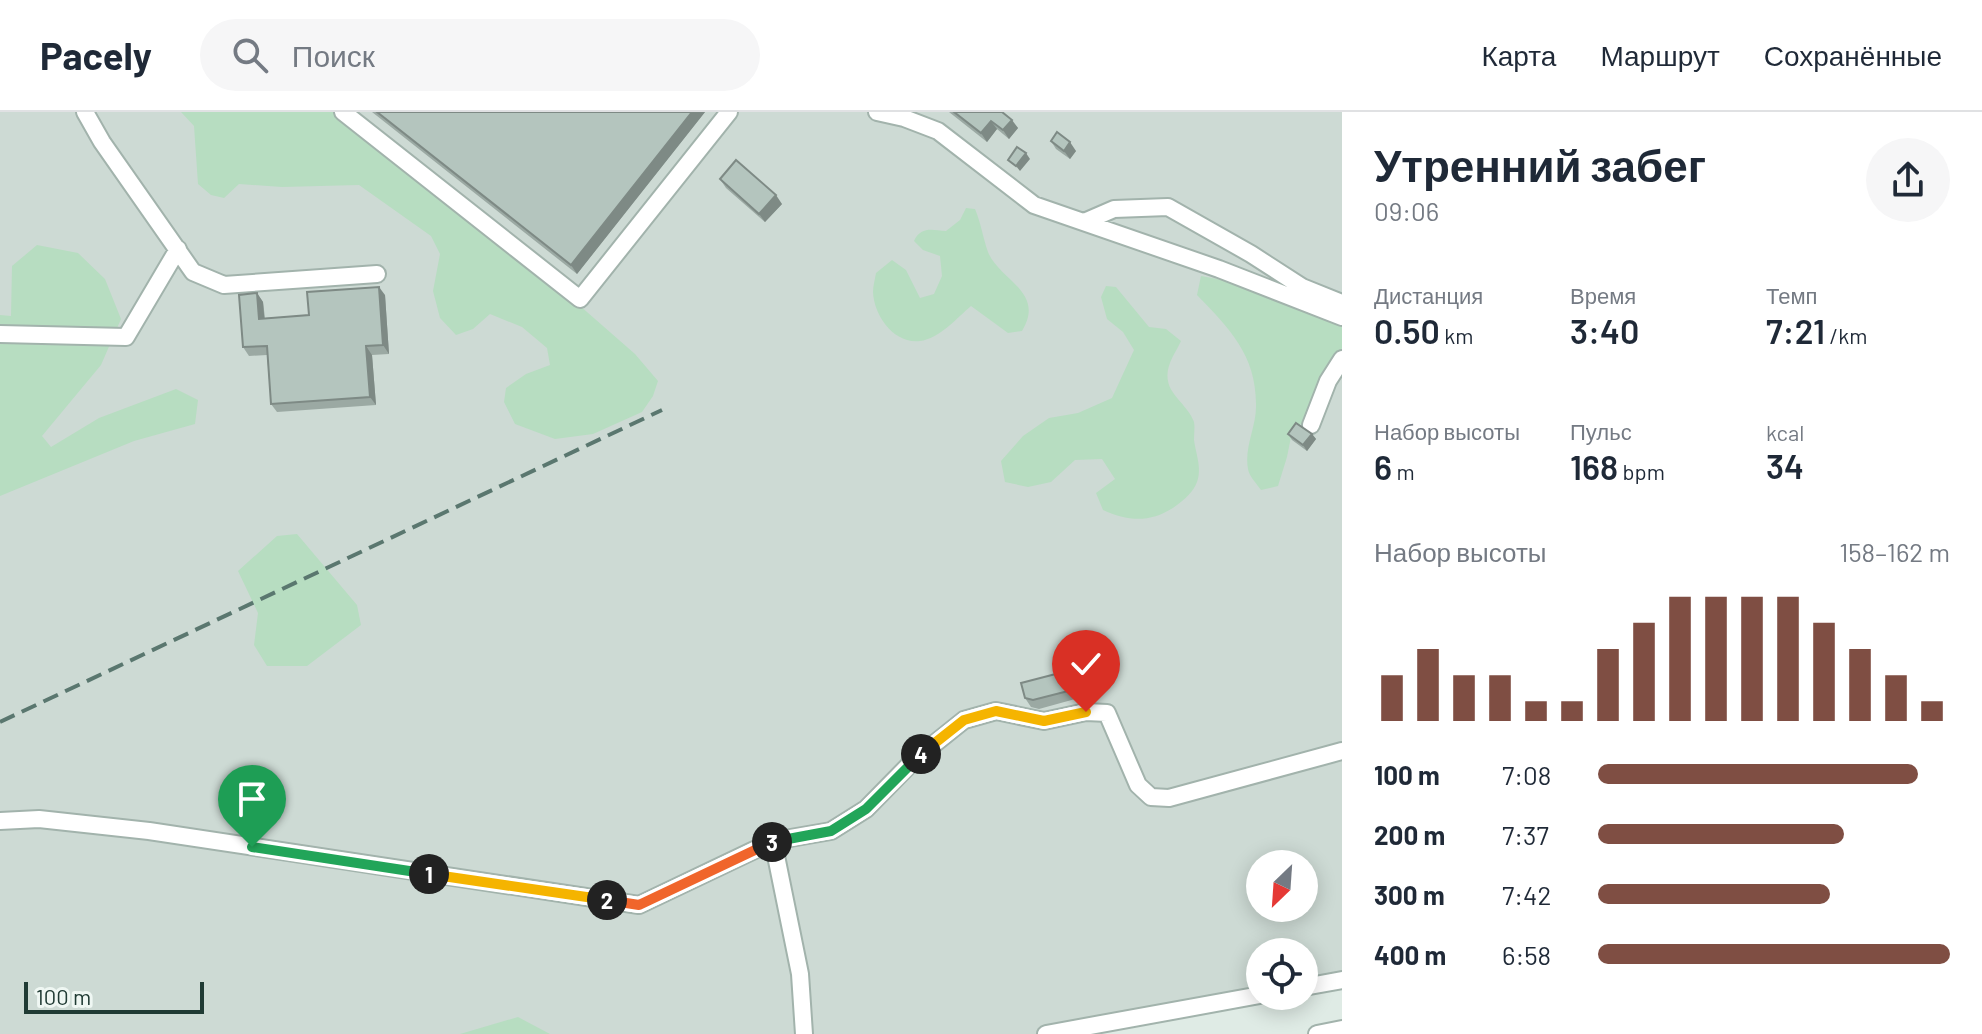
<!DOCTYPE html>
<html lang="ru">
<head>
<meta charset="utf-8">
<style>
	:root { --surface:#fff; --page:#f6f6f7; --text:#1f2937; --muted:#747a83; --line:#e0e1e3; --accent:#7f4e43 }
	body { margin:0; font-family:Barlow,sans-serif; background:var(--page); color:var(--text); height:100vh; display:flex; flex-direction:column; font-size:30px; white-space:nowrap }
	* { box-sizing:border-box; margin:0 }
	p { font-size:26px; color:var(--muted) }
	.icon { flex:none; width:44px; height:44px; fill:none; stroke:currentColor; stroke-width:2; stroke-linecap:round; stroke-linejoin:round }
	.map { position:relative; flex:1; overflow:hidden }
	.panel { display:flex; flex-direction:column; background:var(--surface); width:640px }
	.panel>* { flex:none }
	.needle { width:52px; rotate:205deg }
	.controls { position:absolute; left:1246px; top:738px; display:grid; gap:16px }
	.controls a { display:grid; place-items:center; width:72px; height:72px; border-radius:50%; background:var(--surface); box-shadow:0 4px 20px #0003; font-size:40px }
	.scale { position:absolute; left:24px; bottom:20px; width:180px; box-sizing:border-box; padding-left:8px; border:4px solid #203b34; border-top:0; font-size:22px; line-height:28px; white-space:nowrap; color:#203b34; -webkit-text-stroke:6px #eff7f3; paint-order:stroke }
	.pin { position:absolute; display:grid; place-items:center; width:68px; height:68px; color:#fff; margin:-82px -34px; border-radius:50% 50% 50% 0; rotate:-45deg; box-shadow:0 0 8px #0007 }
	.pin .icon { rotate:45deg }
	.km { position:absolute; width:40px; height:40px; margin:-20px; border-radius:50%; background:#222; color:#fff; font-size:22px; line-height:40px; text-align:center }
	.round { display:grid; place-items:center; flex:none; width:84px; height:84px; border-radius:42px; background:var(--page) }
	.head { display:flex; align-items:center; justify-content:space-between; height:136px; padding:0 32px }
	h1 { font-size:44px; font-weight:600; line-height:60px }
	.stats { display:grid; grid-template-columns:repeat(3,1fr); gap:12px; height:136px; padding:8px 32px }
	.stats div { display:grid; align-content:center }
	.stats b { font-size:34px; font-weight:600 }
	.stats small { font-size:22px; font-weight:400 }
	.stats p { font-size:22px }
	.chart { height:224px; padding:16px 32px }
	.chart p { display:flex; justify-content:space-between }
	.chart svg { width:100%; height:144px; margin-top:8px; stroke:var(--accent); stroke-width:6 }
	ul { padding:0 32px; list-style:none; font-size:26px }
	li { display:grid; grid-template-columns:128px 96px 1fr; align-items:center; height:60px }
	li i { height:20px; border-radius:10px; background:var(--accent) }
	header { display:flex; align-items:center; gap:48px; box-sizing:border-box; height:112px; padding:0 40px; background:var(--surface); border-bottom:2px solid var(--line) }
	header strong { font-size:38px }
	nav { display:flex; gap:44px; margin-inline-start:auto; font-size:28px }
	.search { width:560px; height:72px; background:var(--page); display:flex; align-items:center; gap:20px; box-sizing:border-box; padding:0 28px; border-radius:44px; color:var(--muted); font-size:30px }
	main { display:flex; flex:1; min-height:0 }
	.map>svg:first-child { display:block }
	.built { fill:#cddad4; fill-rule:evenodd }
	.green { fill:#b7ddc1 }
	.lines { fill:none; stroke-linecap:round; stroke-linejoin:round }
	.minor-casing { stroke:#a2b3ac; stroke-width:20 }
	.minor { stroke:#fff; stroke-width:16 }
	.rail { stroke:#5a776f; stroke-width:4; stroke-dasharray:16 8; stroke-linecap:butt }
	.wall { fill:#9ba9a3 }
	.shaded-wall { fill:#7e8a85 }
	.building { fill:#b4c5be; stroke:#7e8a85; stroke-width:2 }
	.split-1-casing { stroke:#fff; stroke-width:16 }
	.split-2-casing { stroke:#fff; stroke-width:16 }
	.split-3-casing { stroke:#fff; stroke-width:16 }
	.split-4-casing { stroke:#fff; stroke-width:16 }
	.split-5-casing { stroke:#fff; stroke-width:16 }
	.split-1 { stroke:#22a559; stroke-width:10 }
	.split-2 { stroke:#f5b400; stroke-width:10 }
	.split-3 { stroke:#f0652b; stroke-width:10 }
	.split-4 { stroke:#22a559; stroke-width:10 }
	.split-5 { stroke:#f5b400; stroke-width:10 }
</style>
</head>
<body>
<header>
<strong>Pacely</strong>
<div class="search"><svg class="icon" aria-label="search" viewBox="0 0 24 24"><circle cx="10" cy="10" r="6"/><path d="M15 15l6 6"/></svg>Поиск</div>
<nav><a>Карта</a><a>Маршрут</a><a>Сохранённые</a></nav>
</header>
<main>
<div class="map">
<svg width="1342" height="922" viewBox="0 0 1342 922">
	<rect width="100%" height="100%" fill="#dfebe5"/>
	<path class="built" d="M0 0H1342V875L1304 880V840H1260V884H1276L1126 904 1046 922H0ZM1260 752H1304V796H1260Z"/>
	<path class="green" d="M181 0H334L555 172 635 242 658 269 653 284 642 300 593 322 555 327 515 312 504 290 506 276 526 262 550 253 547 236 522 215 490 202 473 217 456 223 440 206 433 179 440 142 431 124 359 73 282 75 239 72 224 86 211 83 198 72 194 14Z
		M966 96 975 97C981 111 983 126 988 140 999 168 1046 180 1022 219L1008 221 971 194C958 205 939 227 920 229 893 232 874 203 873 180 873 174 875 167 876 161L892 148 906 158 920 186 934 182 942 164 940 144 923 138 914 129C921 114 932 118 946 119L960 108Z
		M37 133 78 141 105 167 121 207 101 253 42 324 51 335 99 306 176 277 198 288 195 312 134 329 0 384V203L11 204 12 154Z
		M1201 164 1234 170 1342 210V236L1338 244 1328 252 1317 274 1310 304 1292 320 1287 345 1278 374 1261 378C1257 372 1249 364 1248 357 1244 336 1256 315 1256 295 1257 244 1230 217 1197 183Z
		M1106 174 1116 175 1149 215 1166 217 1181 229C1175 242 1165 254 1168 269 1170 283 1189 295 1194 310 1195 315 1194 322 1194 328 1196 343 1202 355 1197 370 1194 379 1184 388 1177 393 1153 411 1129 410 1103 398L1096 381 1115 367 1102 347 1075 348 1051 370 1028 375 1005 370 1001 349 1023 324 1049 306 1078 301 1112 286 1134 238 1123 220 1107 207 1101 185Z
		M297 422 357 493 361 513 307 554H267L254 533 258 501 238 459 277 424Z
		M518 905 550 922H460Z"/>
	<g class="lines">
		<g class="minor-casing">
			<path id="minor" d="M85 0 102 30 193 160 224 173 377 162
				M343 0 580 187 729 0
				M877 0 904 6 938 19 1034 93 1219 157 1342 205
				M1084 110 1114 97 1168 95 1251 142 1302 175 1342 191
				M0 222 126 225 178 137
				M1311 313 1328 269 1342 247
				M0 709 39 707 149 719 639 793 773 729 831 719 866 697 914 648 964 608 996 599 1044 609 1086 600 1107 601 1138 673 1151 685 1169 686 1342 639
				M773 729 800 862 804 922
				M1304 875 1342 868
				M1046 922 1260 883
				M1317 922 1342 917"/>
		</g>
		<use href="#minor" class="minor"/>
		<path class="rail" d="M0 610 662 298"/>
	</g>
	<path class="wall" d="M372 0H705L577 162Z
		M949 0H1002L1018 16 1009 27 997 17 987 30Z
		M1051 29 1076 39 1070 47 1056 37Z
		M720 67 782 92 765 110 726 76Z
		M257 181 263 190 265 206 309 203 385 183 389 242 372 243 376 293 277 300 271 292 267 243 249 244 243 235Z
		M1288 322H1312L1316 327 1307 339 1292 328Z
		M1075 557 1081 565 1086 584 1039 597 1031 595 1025 586Z"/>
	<path class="shaded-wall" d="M692 0H705L577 162 571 153Z
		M1012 8 1018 16 1009 27 1003 18Z
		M991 9 997 17 987 30 981 21Z
		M1070 30 1076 39 1070 47 1064 39Z
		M1026 41 1030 47 1020 59 1016 54Z
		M776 83 782 92 765 110 759 102Z
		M379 175 385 183 389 242 383 233Z
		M257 181 263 190 265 215 259 207Z
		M366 234 372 243 376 293 370 285Z
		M1312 322 1316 327 1307 339 1303 333Z
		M1075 557 1081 565 1086 584 1080 576Z"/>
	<path class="building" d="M377 0H692L571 153Z
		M954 0H1002L1012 8 1003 18 991 9 981 21Z
		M1057 20 1070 30 1064 39 1051 29Z
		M1017 35 1026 41 1016 54 1008 48Z
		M736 48 776 83 759 102 720 67Z
		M379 175 383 233 366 234 370 285 271 292 267 234 243 235 239 183 257 181 259 207 309 203 307 180Z
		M1296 311 1312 322 1303 333 1288 322Z
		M1075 557 1080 576 1033 588 1025 586 1021 571Z"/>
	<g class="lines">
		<g class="split-1-casing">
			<path id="split-1" d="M252 735 429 762"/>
		</g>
		<g class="split-2-casing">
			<path id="split-2" d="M429 762 607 788"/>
		</g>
		<g class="split-3-casing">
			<path id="split-3" d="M607 788 639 793 772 730"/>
		</g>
		<g class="split-4-casing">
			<path id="split-4" d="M772 730 831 719 866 697 921 642"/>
		</g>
		<g class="split-5-casing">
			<path id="split-5" d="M921 642 964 608 996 599 1044 609 1086 600"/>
		</g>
		<use href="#split-1" class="split-1"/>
		<use href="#split-2" class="split-2"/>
		<use href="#split-3" class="split-3"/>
		<use href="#split-4" class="split-4"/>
		<use href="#split-5" class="split-5"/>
	</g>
</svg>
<div class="controls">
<a><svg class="needle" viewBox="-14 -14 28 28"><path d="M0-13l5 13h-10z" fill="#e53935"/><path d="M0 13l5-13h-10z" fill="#747a83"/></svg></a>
<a><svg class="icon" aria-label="locate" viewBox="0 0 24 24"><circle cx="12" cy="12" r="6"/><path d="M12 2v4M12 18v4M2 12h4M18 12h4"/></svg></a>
</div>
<div class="scale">100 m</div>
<div class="pin" style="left:252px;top:735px;background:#1e9e55"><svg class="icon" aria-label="arrive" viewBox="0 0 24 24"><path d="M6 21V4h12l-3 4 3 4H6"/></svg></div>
<div class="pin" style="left:1086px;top:600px;background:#d93025"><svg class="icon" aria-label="check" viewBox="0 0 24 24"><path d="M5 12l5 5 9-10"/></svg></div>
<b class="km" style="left:429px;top:762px">1</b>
<b class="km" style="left:607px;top:788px">2</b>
<b class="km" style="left:772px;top:730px">3</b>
<b class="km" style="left:921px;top:642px">4</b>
</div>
<section class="panel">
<div class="head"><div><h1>Утренний забег</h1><p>09:06</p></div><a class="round"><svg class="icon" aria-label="share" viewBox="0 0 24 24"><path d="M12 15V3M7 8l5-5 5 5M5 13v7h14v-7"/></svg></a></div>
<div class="stats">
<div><p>Дистанция</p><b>0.50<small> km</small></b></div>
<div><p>Время</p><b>3:40</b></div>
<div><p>Темп</p><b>7:21<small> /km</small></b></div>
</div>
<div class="stats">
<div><p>Набор высоты</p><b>6<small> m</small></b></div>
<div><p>Пульс</p><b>168<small> bpm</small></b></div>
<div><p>kcal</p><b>34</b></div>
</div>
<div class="chart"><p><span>Набор высоты</span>158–162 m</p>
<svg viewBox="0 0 160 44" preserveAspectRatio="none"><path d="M5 44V30M15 44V22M25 44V30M35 44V30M45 44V38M55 44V38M65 44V22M75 44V14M85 44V6M95 44V6M105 44V6M115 44V6M125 44V14M135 44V22M145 44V30M155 44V38"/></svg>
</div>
<ul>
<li><b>100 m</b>7:08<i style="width:91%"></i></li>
<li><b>200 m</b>7:37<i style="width:70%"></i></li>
<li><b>300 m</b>7:42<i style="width:66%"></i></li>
<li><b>400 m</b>6:58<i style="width:100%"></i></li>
</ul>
</section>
</main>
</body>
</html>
